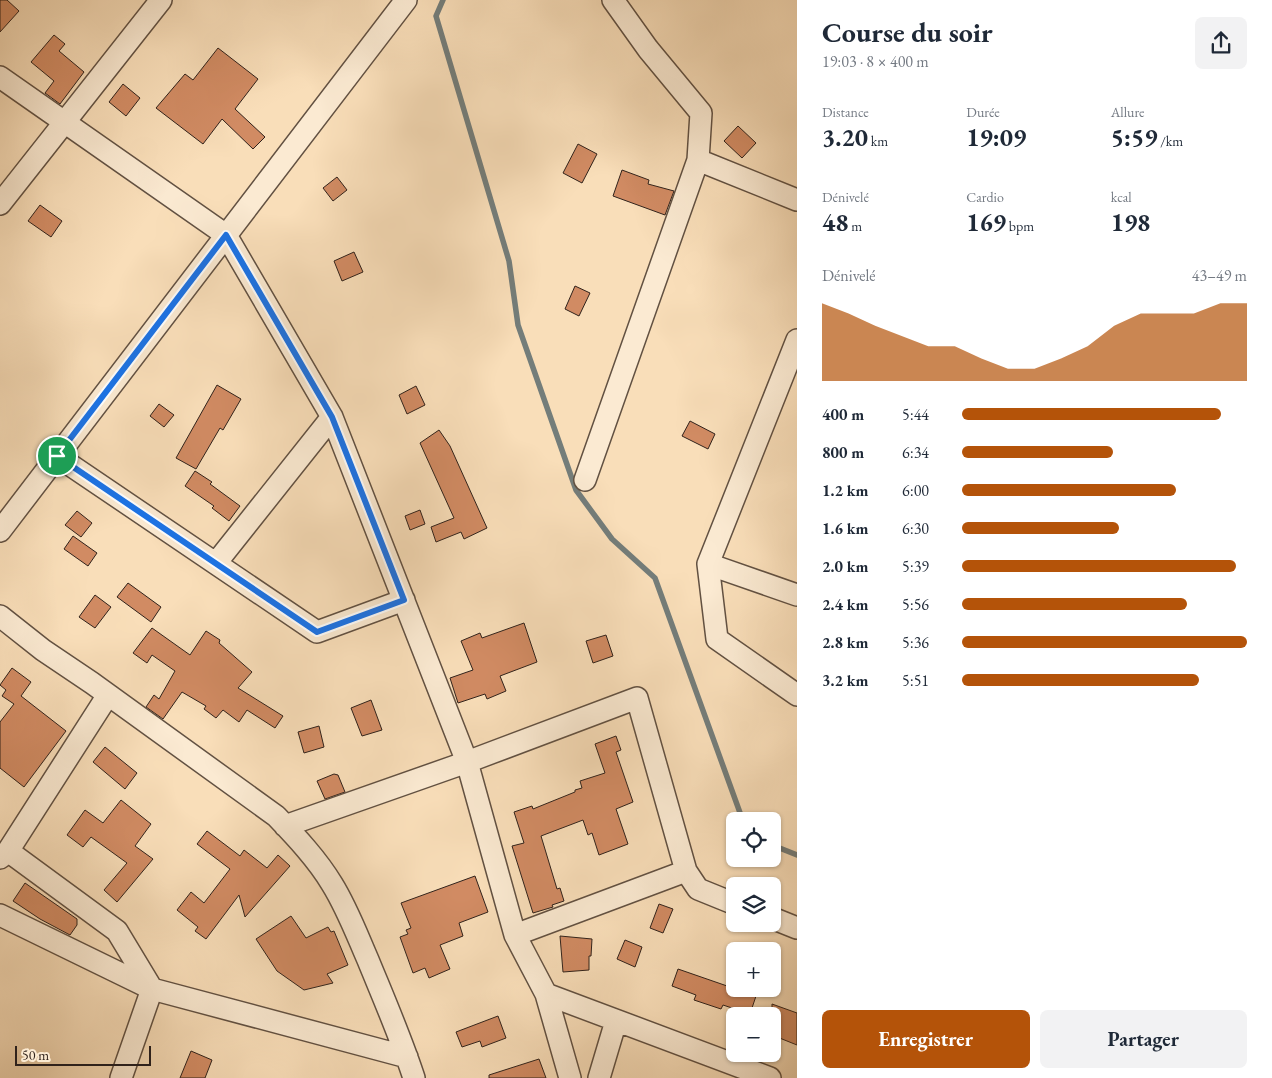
<!DOCTYPE html>
<html lang="fr">
<head>
<meta charset="utf-8">
<style>
	:root { --surface:#fff; --page:#f2f2f3; --text:#1f2937; --muted:#747a83; --accent:#b45309 }
	body { margin:0; font-family:"EB Garamond",serif; background:var(--page); color:var(--text); height:100vh; display:flex; flex-direction:column; font-size:19px; white-space:nowrap }
	* { box-sizing:border-box; margin:0 }
	p { font-size:16px; color:var(--muted) }
	.icon { flex:none; width:28px; height:28px; fill:none; stroke:currentColor; stroke-width:2; stroke-linecap:round; stroke-linejoin:round }
	.map { position:relative; flex:1; overflow:hidden }
	.sheet { display:flex; flex-direction:column; background:var(--surface); width:475px }
	.sheet>* { flex:none }
	.tools { position:absolute; left:726px; top:812px; display:grid; gap:10px }
	.tools a { display:grid; place-items:center; width:55px; height:55px; border-radius:8px; background:var(--surface); box-shadow:0 1px 4px #0004; font-size:25px }
	.scale { position:absolute; left:15px; bottom:12px; width:136px; box-sizing:border-box; padding-left:5px; border:2px solid #30221b; border-top:0; font-size:14px; line-height:18px; white-space:nowrap; color:#30221b; -webkit-text-stroke:4px #fbead2; paint-order:stroke }
	.pin { position:absolute; display:grid; place-items:center; width:42px; height:42px; color:#fff; margin:-21px; border:2px solid #fff; border-radius:50%; box-shadow:0 1px 5px #0007 }
	.round { display:grid; place-items:center; flex:none; width:52px; height:52px; border-radius:8px; background:var(--page) }
	.headline { display:flex; align-items:center; justify-content:space-between; height:85px; padding:0 25px }
	h1 { font-size:28px; font-weight:700; line-height:38px }
	.stats { display:grid; grid-template-columns:repeat(3,1fr); gap:8px; height:85px; padding:5px 25px }
	.stats div { display:grid; align-content:center }
	.stats b { font-size:25px; font-weight:700 }
	.stats small { font-size:14px; font-weight:400 }
	.stats p { font-size:14px }
	.chart { height:140px; padding:10px 25px }
	.chart p { display:flex; justify-content:space-between }
	.chart svg { width:100%; height:90px; margin-top:5px; fill:var(--accent); opacity:.7 }
	.primary-button { display:flex; gap:10px; margin-top:auto; padding:10px 25px }
	.primary-button a { flex:1; height:58px; border-radius:8px; background:var(--accent); color:#fff; font-size:20px; font-weight:700; line-height:58px; text-align:center }
	.primary-button a+a { background:var(--page); color:var(--text) }
	ul { padding:0 25px; list-style:none; font-size:16px }
	li { display:grid; grid-template-columns:80px 60px 1fr; align-items:center; height:38px }
	li i { height:12px; border-radius:6px; background:var(--accent) }
	main { display:flex; flex:1; min-height:0 }
	.map>svg:first-child { display:block }
	.lines { fill:none; stroke-linecap:round; stroke-linejoin:round }
	.stream { stroke:#747d7a; stroke-width:5.5 }
	.building { fill:#d18b63; stroke:#30221b }
	.minor-casing { stroke:#625142; stroke-width:24 }
	.minor { stroke:#fbead2; stroke-width:21 }
	.route-casing { stroke:#fff; stroke-width:10 }
	.route { stroke:#1a73e8; stroke-width:6 }
</style>
</head>
<body>
<main>
<div class="map">
<svg width="797" height="1078" viewBox="0 0 797 1078">
	<rect width="100%" height="100%" fill="#f9deb9"/>
	<filter id="stains"><feTurbulence type="fractalNoise" baseFrequency=".004" numOctaves="4"/><feColorMatrix values="0 0 0 0 .2 0 0 0 0 .09 0 0 0 0 .02 0 0 0 .5 -.17"/></filter>
	<radialGradient id="worn" r=".72"><stop offset=".6" stop-color="#630" stop-opacity="0"/><stop offset="1" stop-color="#630" stop-opacity=".3"/></radialGradient>
	<g class="lines">
		<path class="stream" d="M443 0 436 16 509 261 518 325 576 490 612 539 655 578 743 821
			M772 845 797 855"/>
	</g>
	<path class="building" d="M0 0H7L19 11 0 32Z
		M54 35 65 44 59 51 84 72 60 104 45 93 54 81 31 62Z
		M218 48 258 79 235 109 265 137 253 149 222 119 203 144 156 108 185 74 193 80Z
		M123 84 140 98 126 116 109 102Z
		M738 126 756 143 742 158 724 141Z
		M578 144 597 154 582 183 563 173Z
		M622 170 649 180 648 184 674 191 665 215 613 196Z
		M337 177 347 190 333 201 323 188Z
		M40 205 62 221 51 237 28 221Z
		M354 252 363 272 342 281 334 261Z
		M575 286 590 293 579 316 565 309Z
		M217 385 241 399 223 430 220 428 196 469 176 458Z
		M416 386 425 405 407 414 399 395Z
		M159 404 174 415 164 427 150 416Z
		M690 421 715 434 708 449 682 436Z
		M439 430 450 446 487 528 464 539 461 532 436 542 431 527 454 518 420 443Z
		M195 471 212 482 210 484 240 506 229 521 212 508 214 506 185 486Z
		M420 510 425 524 410 530 405 516Z
		M77 511 92 523 81 537 65 525Z
		M73 536 97 553 88 566 64 549Z
		M128 583 161 607 151 622 117 597Z
		M95 595 111 607 95 628 79 617Z
		M524 623 537 662 500 676 506 691 487 699 485 694 458 703 450 678 473 670 461 641 480 633 482 638Z
		M152 628 190 655 206 631 220 640 219 643 252 672 238 688 283 716 275 728 247 710 239 722 223 710 216 718 204 709 206 706 182 692 163 719 146 707 154 695 159 699 175 671 152 655 147 663 133 653Z
		M606 635 613 656 593 663 586 641Z
		M12 668 31 682 21 696 66 731 24 787 0 768V722L14 704 2 696 6 690 0 685Z
		M371 700 382 730 362 736 351 708Z
		M319 726 324 747 304 753 298 732Z
		M616 736 621 750 616 752 633 802 616 809 628 844 599 855 592 833 588 835 583 820 541 836 557 889 560 888 564 901 552 905 553 907 533 913 512 846 524 843 514 812 532 806 533 809 575 792V790L582 788 580 781 605 773 595 744Z
		M105 747 137 773 125 789 93 762Z
		M334 774 338 775 345 792 325 799 317 781Z
		M121 800 151 824 135 846 153 859 117 902 104 890 127 863 91 837 83 847 67 835 85 810 103 823Z
		M207 831 240 856 244 850 267 868 278 855 290 866 245 917 239 895 206 939 195 931 198 927 177 910 191 892 204 903 230 869 197 844Z
		M475 876 488 912 459 923 463 936 440 945 450 969 429 978 425 968 413 973 400 937 408 934 406 930 411 928 401 903Z
		M25 883 77 919V925L70 935 40 919 13 901Z
		M659 904 673 909 663 933 650 928Z
		M291 916 306 938 328 927 331 932 334 931 348 965 327 974 333 983 304 990 277 971 256 939Z
		M560 936 592 939 591 956H589V970L563 972Z
		M625 940 642 947 635 967 617 959Z
		M678 969 756 996 750 1014 723 1005 721 1009 694 1000 696 995 672 986Z
		M772 1004 797 1013V1045L772 1035Z
		M498 1016 506 1038 482 1047 480 1041 462 1047 456 1032Z
		M191 1051 212 1060 205 1078H180Z
		M539 1059 546 1078H489V1075Z"/>
	<g class="lines">
		<g class="minor-casing">
			<path id="minor" d="M613 0 648 49 701 113 698 160 797 200
				M0 77 226 235 332 417 467 762 515 935 546 994 570 1078
				M0 204 161 0
				M797 340 708 564 797 595
				M57 456 317 632 404 600
				M585 480 698 160
				M0 531 406 0
				M216 563 332 417
				M708 564 717 639 797 695
				M0 616 43 650 92 683 276 816C296 837 317 859 332 884 347 908 357 935 368 960 384 999 401 1038 414 1078
				M285 826 467 762 637 698 686 871 698 889 735 904
				M8 851 117 931 152 989 121 1078
				M0 858 8 851 108 695
				M0 915 152 989 407 1057
				M772 918 797 928
				M515 935 686 871
				M546 994 770 1078
				M599 1078 616 1021"/>
		</g>
		<use href="#minor" class="minor"/>
	</g>
	<g class="lines">
		<g class="route-casing">
			<path id="route" d="M226 235 332 417 404 600 317 632 57 456Z"/>
		</g>
		<use href="#route" class="route"/>
	</g>
	<rect width="100%" height="100%" filter="url(#stains)"/>
	<rect width="100%" height="100%" fill="url(#worn)"/>
</svg>
<div class="tools">
<a><svg class="icon" aria-label="locate" viewBox="0 0 24 24"><circle cx="12" cy="12" r="6"/><path d="M12 2v4M12 18v4M2 12h4M18 12h4"/></svg></a>
<a><svg class="icon" aria-label="layers" viewBox="0 0 24 24"><path d="M12 4l9 5-9 5-9-5zM3 14l9 5 9-5"/></svg></a>
<a>+</a>
<a>−</a>
</div>
<div class="scale">50 m</div>
<div class="pin" style="left:57px;top:456px;background:#1e9e55"><svg class="icon" aria-label="arrive" viewBox="0 0 24 24"><path d="M6 21V4h12l-3 4 3 4H6"/></svg></div>
</div>
<section class="sheet">
<div class="headline"><div><h1>Course du soir</h1><p>19:03 · 8 × 400 m</p></div><a class="round"><svg class="icon" aria-label="share" viewBox="0 0 24 24"><path d="M12 15V3M7 8l5-5 5 5M5 13v7h14v-7"/></svg></a></div>
<div class="stats">
<div><p>Distance</p><b>3.20<small> km</small></b></div>
<div><p>Durée</p><b>19:09</b></div>
<div><p>Allure</p><b>5:59<small> /km</small></b></div>
</div>
<div class="stats">
<div><p>Dénivelé</p><b>48<small> m</small></b></div>
<div><p>Cardio</p><b>169<small> bpm</small></b></div>
<div><p>kcal</p><b>198</b></div>
</div>
<div class="chart"><p><span>Dénivelé</span>43–49 m</p>
<svg viewBox="0 0 160 44" preserveAspectRatio="none"><path d="M0 44V6L10 11L20 17L30 22L40 27L50 27L60 33L70 38L80 38L90 33L100 27L110 17L120 11L130 11L140 11L150 6L160 6V44z"/></svg>
</div>
<ul>
<li><b>400 m</b>5:44<i style="width:91%"></i></li>
<li><b>800 m</b>6:34<i style="width:53%"></i></li>
<li><b>1.2 km</b>6:00<i style="width:75%"></i></li>
<li><b>1.6 km</b>6:30<i style="width:55%"></i></li>
<li><b>2.0 km</b>5:39<i style="width:96%"></i></li>
<li><b>2.4 km</b>5:56<i style="width:79%"></i></li>
<li><b>2.8 km</b>5:36<i style="width:100%"></i></li>
<li><b>3.2 km</b>5:51<i style="width:83%"></i></li>
</ul>
<div class="primary-button"><a>Enregistrer</a><a>Partager</a></div>
</section>
</main>
</body>
</html>
